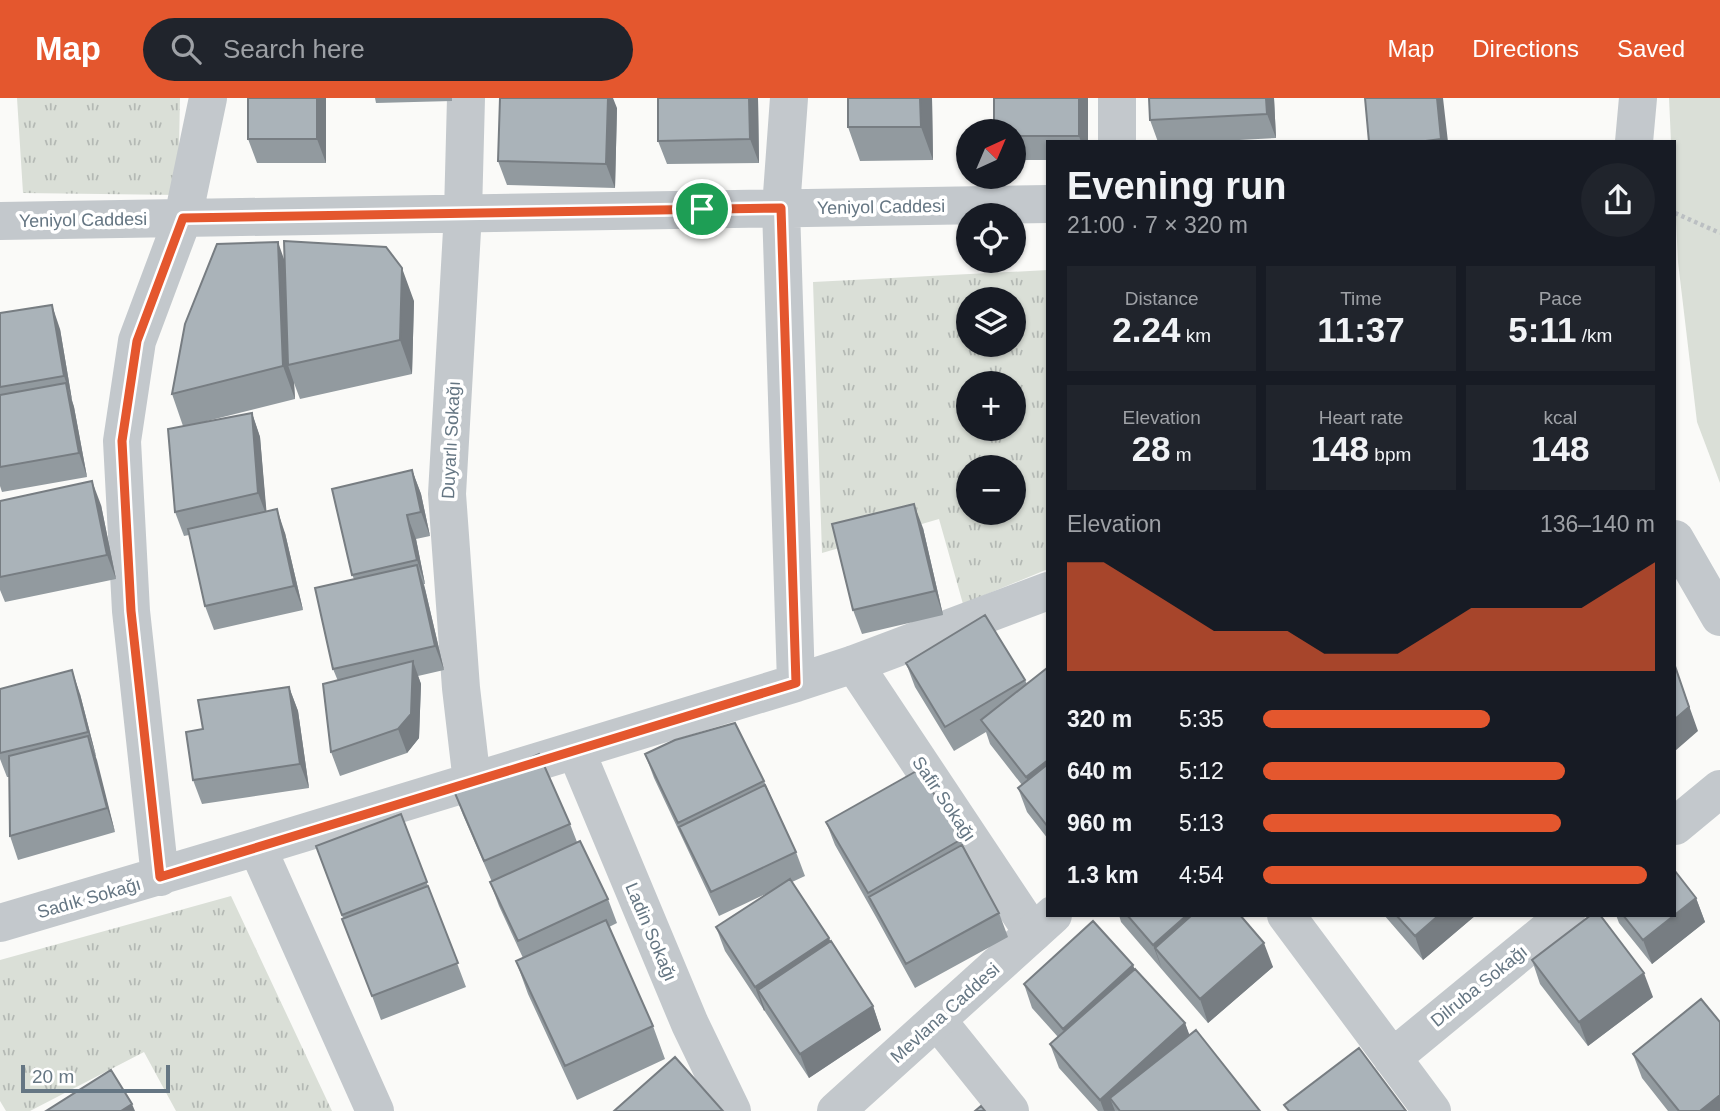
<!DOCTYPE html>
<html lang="en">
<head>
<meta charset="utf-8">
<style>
	:root { --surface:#171b24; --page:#20242c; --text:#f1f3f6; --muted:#9ea1a6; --accent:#e4572e }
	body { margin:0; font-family:Helvetica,sans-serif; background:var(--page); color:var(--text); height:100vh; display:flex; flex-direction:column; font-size:26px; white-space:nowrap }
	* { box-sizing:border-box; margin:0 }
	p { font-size:23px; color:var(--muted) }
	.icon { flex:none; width:38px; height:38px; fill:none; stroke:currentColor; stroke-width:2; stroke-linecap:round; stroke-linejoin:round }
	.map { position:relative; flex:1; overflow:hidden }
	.sheet { position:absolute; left:1046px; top:42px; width:630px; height:777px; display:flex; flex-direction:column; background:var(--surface); border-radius:0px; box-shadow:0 2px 5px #0004 }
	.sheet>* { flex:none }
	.needle { width:46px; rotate:44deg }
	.buttons { position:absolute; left:956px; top:21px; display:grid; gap:14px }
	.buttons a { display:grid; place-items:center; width:70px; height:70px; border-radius:50%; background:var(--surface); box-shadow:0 2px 5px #0004; font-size:35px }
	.scale { position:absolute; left:21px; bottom:18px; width:149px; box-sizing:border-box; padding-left:7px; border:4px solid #657683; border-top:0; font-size:19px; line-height:24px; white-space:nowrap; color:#657683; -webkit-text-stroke:5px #fff; paint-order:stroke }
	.pin { position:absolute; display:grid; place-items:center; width:60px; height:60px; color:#fff; margin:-30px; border:4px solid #fff; border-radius:50%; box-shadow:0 2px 7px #0007 }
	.round { display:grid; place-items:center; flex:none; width:74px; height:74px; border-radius:37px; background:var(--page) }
	.headline { display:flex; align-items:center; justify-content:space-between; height:119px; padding:0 21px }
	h1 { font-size:38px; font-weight:600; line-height:52px }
	.metrics { display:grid; grid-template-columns:repeat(3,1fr); gap:10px; height:119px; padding:7px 21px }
	.metrics div { display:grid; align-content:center; border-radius:0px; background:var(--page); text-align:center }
	.metrics b { font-size:35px; font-weight:600 }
	.metrics small { font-size:19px; font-weight:400 }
	.metrics p { font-size:19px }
	.chart { height:196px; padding:14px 21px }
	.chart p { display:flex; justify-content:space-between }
	.chart svg { width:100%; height:126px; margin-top:7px; fill:var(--accent); opacity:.7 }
	ul { padding:0 21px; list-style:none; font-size:23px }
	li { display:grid; grid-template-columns:112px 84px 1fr; align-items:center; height:52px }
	li i { height:18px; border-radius:9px; background:var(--accent) }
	header { display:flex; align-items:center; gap:42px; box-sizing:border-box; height:98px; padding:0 35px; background:var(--accent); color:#fff }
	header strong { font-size:33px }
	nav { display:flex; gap:38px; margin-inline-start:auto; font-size:24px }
	.search { width:490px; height:63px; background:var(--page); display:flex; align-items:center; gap:18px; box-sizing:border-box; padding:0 24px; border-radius:38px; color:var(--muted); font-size:26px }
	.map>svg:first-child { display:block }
	.grass { fill:url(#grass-tufts); fill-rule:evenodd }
	.park { fill:#dadfd7 }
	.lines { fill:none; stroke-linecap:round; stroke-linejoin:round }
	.path { stroke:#bbbfc2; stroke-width:4.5; stroke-dasharray:3.5 3.5; stroke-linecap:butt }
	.minor { stroke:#c3c8cc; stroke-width:38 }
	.tertiary { stroke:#c3c8cc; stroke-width:38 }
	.wall { fill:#929a9f }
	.shaded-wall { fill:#777d82 }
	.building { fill:#aab3b9; stroke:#777d82; stroke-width:2 }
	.route-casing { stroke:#fff; stroke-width:14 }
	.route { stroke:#e4572e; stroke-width:9 }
	.labels { text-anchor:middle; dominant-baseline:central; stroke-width:7; stroke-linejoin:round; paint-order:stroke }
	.street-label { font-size:18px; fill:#657683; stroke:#fff }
</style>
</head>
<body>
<header>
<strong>Map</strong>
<div class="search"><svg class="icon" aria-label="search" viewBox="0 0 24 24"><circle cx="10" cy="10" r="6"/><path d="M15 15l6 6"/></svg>Search here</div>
<nav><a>Map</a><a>Directions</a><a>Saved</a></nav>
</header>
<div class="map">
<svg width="1720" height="1013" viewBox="0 0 1720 1013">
	<defs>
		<pattern id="grass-tufts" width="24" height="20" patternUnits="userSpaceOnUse" patternTransform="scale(1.75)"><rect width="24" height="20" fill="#dadfd7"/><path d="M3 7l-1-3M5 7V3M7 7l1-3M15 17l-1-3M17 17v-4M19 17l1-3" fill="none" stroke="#b4b9b4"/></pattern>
	</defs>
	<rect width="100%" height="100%" fill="#fafaf8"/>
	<path class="grass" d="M17 0H180L178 97 23 95Z
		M1048 172V471L963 506 939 421 822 455 813 184ZM968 201H1013V247H968ZM968 285H1013V331H968ZM968 369H1013V415H968Z
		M231 798 332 1013H176L144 954 30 1013H6L0 1003V862Z"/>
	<path class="park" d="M1669 0H1720V385L1697 324 1678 164 1675 102V44H1671Z"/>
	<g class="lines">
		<path class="path" d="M1675 115 1720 135"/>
		<path class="minor" d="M466 0 463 115 447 396 461 590 472 684
			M1117 44V0
			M0 123 1048 106
			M1675 441 1720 519
			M854 566 1033 835
			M796 585 854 566 1048 493
			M576 653 690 926 732 1013
			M1675 728 1720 691
			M160 779 131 513 122 343 137 243 183 120 208 0
			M1286 817 1432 1013
			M0 825 257 749
			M937 922 1010 1013
			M1392 960 1566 817
			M375 1013 257 749 796 585 781 110 789 0"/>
		<path class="tertiary" d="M1634 44 1638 0
			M836 1013 1053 817"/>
	</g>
	<path class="wall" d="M326 0V65H257L248 41Z
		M375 0H452V3L376 5Z
		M658 0H758L759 65 667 66 658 43Z
		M848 0H932L933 62 860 63 848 29Z
		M1088 0V44H1048V62H1013V33Z
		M1274 0 1276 40 1202 44H1158L1150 22Z
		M1365 0 1448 44H1369Z
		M617 10 615 90 507 87 498 63Z
		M284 162 414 203 412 276 300 301 294 285 295 301 203 324 252 315 260 339 266 413 285 435 303 512 214 532 205 508 189 437 184 438 175 414 183 328 172 296Z
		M0 215 60 231 72 302 74 309 87 379 2 394 0 388Z
		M412 372 421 396 430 438 416 441 425 486H424L444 572 418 578 421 586 419 640 407 655 340 678 331 654 338 583 333 571 354 481 352 477Z
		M0 403 101 407 116 481 5 504 0 492Z
		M923 430 943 517 862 536 853 512Z
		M906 565 1025 582 1027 586 1048 572V741L1027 714 1018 690 1022 687 990 646 986 634 954 653 915 589Z
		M289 589 298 613 309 690 202 706 193 682 203 631Z
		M0 591 80 596 96 658 95 659 115 734 18 762 10 738 9 679H7L0 661Z
		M645 656 764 683 796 754 805 778 792 784 873 908 881 932 809 980 725 853 716 829 770 794 719 818 654 680Z
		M454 693 570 726 577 744 608 801 617 825 609 829 653 928 665 961 577 1002 528 896 516 863 523 860 499 808 490 784H492L463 717Z
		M401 716 466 889 381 922 316 748Z
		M826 724 960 742 999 815 1008 839 915 890 876 819 835 747Z
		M1696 800 1705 824 1652 866 1619 825 1616 817H1675Z
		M1119 817H1240L1273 869 1208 925 1121 824Z
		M1384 817H1476L1423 862Z
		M1532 862 1653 899 1588 948 1540 886Z
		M1133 867 1134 871 1185 925 1189 937 1260 1013H1098L1059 970 1050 946 1058 939 1032 910 1024 886Z
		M1633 956 1720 1013H1668L1642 980Z"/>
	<path class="shaded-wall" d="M317 0H326V65L317 41Z
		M608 0H613L617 10 615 90 606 66Z
		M749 0H758L759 65 750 41Z
		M920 0H932L933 62 921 29Z
		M1079 0H1088V44H1081L1079 38Z
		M1266 0H1274L1276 40 1267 16Z
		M1437 0H1443L1448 44H1442L1441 41Z
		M278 144 290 178 288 267 294 285 295 301 283 268Z
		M402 170 414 203 412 276 400 242Z
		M52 207 60 231 72 302 64 278Z
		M66 285 74 309 87 379 79 355Z
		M252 315 260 339 267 419 258 395Z
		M412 372 421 396 430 438 421 414Z
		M92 383 101 407 116 481 107 457Z
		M914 406 923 430 943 517 935 493Z
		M277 411 285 435 303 512 294 488Z
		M407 417 416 441 425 486 417 462Z
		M417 467 425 491 444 572 435 548Z
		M413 563 421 586 419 640 407 655 398 631Z
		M1675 568 1698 633 1675 653Z
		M72 572 80 596 96 658 88 634Z
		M289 589 298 613 309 690 300 666Z
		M88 638 97 662 115 734 107 710Z
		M1048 662V692L1035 703 1026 679Z
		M1696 800 1705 824 1652 866 1643 842Z
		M1187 817H1223L1155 850 1162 871 1153 847Z
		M1439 817H1476L1423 862 1415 838Z
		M829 840 837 864 758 892 765 912 764 913 755 889Z
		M1264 845 1273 869 1208 925 1200 901Z
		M1133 867 1142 891 1071 955 1063 931Z
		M1644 875 1653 899 1588 948 1579 924Z
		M873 908 881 932 809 980 800 956Z
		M1185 925 1194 949 1110 1000 1115 1013H1104L1100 1002Z
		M1720 997V1013H1700Z
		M132 1006 135 1013H121Z"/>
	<path class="building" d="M248 0H317V41H248Z
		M500 0H608L606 66 498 63Z
		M658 0H749L750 41 658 43Z
		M848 0H920L921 29H848Z
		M994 0H1079V38H1013V33H994Z
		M1149 0H1266L1267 16 1150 22Z
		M1365 0H1437L1441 41 1418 44H1369Z
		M284 143 386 149 402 170 400 242 288 267Z
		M278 144 283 268 172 296 185 226 217 146Z
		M52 207 64 278 0 289V215Z
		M66 285 79 355 0 369V297Z
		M252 315 258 395 175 414 168 331Z
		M412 372 421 414 407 417 417 462 352 477 332 391Z
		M92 383 107 457 0 479V403Z
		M914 406 935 493 853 512 832 426Z
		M277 411 294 488 205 508 188 431Z
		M417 467 435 548 333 571 315 490Z
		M985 517 1025 582 945 629 906 565Z
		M413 563 411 616 398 631 331 654 323 586Z
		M1675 568 1689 609 1675 621Z
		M1047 570 1048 572V662L1026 679 981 622Z
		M72 572 88 634 0 655V591Z
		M289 589 300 666 193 682 186 634 203 631 198 602Z
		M735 625 764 683 678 725 645 656 675 642Z
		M88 638 107 710 10 738 9 658Z
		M539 656 570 726 484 763 454 693Z
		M1048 666V729L1018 690Z
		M920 671 960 742 868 795 826 724Z
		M765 687 796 754 711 794 679 729Z
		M401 716 427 784 342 817 316 748Z
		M580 743 608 801 518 843 490 784Z
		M962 747 999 815 906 866 869 799Z
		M1675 773 1696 800 1643 842 1623 817H1675Z
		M790 781 829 840 755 889 716 829Z
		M428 788 458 865 372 898 342 821Z
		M1127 817H1187L1153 847Z
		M1192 817H1240L1264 845 1200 901 1155 850Z
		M1396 817H1439L1415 838Z
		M1591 817H1600L1644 875 1579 924 1532 862Z
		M606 822 653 928 565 968 516 863Z
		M1093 823 1133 867 1063 931 1024 886Z
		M831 843 873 908 800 956 758 892Z
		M1135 871 1185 925 1100 1002 1050 946Z
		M1701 901 1720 924V997L1700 1013H1679L1633 956Z
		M1196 932 1260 1013H1120L1110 1000Z
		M1359 950 1406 1013H1289L1284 1007Z
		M675 959 723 1013H614Z
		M111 972 132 1006 121 1013H46Z
		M981 1008 985 1013H975Z"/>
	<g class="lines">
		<g class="route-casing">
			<path id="route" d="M781 110 796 585 160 779 131 513 122 343 137 243 183 120Z"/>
		</g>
		<use href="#route" class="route"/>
	</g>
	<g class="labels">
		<g class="street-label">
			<text transform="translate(881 109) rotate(-1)">Yeniyol Caddesi</text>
			<text transform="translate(83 122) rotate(-1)">Yeniyol Caddesi</text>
			<text transform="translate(451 342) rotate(-87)">Duyarlı Sokağı</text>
			<text transform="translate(944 701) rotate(56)">Safir Sokağı</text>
			<text transform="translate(89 800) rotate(-16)">Sadık Sokağı</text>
			<text transform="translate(651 834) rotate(67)">Ladin Sokağı</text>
			<text transform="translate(1479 888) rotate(-39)">Dilruba Sokağı</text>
			<text transform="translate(945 915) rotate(-42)">Mevlana Caddesi</text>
		</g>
	</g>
</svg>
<div class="buttons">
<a><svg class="needle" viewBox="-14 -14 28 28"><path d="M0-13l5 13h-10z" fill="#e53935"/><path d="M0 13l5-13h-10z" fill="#9ea1a6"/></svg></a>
<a><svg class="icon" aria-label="locate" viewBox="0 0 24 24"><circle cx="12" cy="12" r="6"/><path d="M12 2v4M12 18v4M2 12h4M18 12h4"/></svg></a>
<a><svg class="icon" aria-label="layers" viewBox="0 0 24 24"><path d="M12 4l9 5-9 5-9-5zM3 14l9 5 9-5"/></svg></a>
<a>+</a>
<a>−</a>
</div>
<div class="scale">20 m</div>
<div class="pin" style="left:702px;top:111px;background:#1e9e55"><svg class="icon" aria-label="arrive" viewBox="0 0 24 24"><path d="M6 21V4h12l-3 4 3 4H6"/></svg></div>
<section class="sheet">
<div class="headline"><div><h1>Evening run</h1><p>21:00 · 7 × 320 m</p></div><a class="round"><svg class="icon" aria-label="share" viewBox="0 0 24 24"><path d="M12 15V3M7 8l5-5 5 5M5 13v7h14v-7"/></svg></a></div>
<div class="metrics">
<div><p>Distance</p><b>2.24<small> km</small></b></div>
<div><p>Time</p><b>11:37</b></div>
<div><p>Pace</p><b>5:11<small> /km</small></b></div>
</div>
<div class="metrics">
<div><p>Elevation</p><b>28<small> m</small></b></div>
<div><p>Heart rate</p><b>148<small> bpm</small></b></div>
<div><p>kcal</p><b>148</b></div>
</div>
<div class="chart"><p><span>Elevation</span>136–140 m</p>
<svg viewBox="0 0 160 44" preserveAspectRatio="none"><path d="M0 44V6L10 6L20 14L30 22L40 30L50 30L60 30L70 38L80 38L90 38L100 30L110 22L120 22L130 22L140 22L150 14L160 6V44z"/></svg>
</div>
<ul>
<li><b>320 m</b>5:35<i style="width:58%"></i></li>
<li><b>640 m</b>5:12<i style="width:77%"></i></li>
<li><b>960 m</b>5:13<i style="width:76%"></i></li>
<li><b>1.3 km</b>4:54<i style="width:98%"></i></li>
</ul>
</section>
</div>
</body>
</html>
